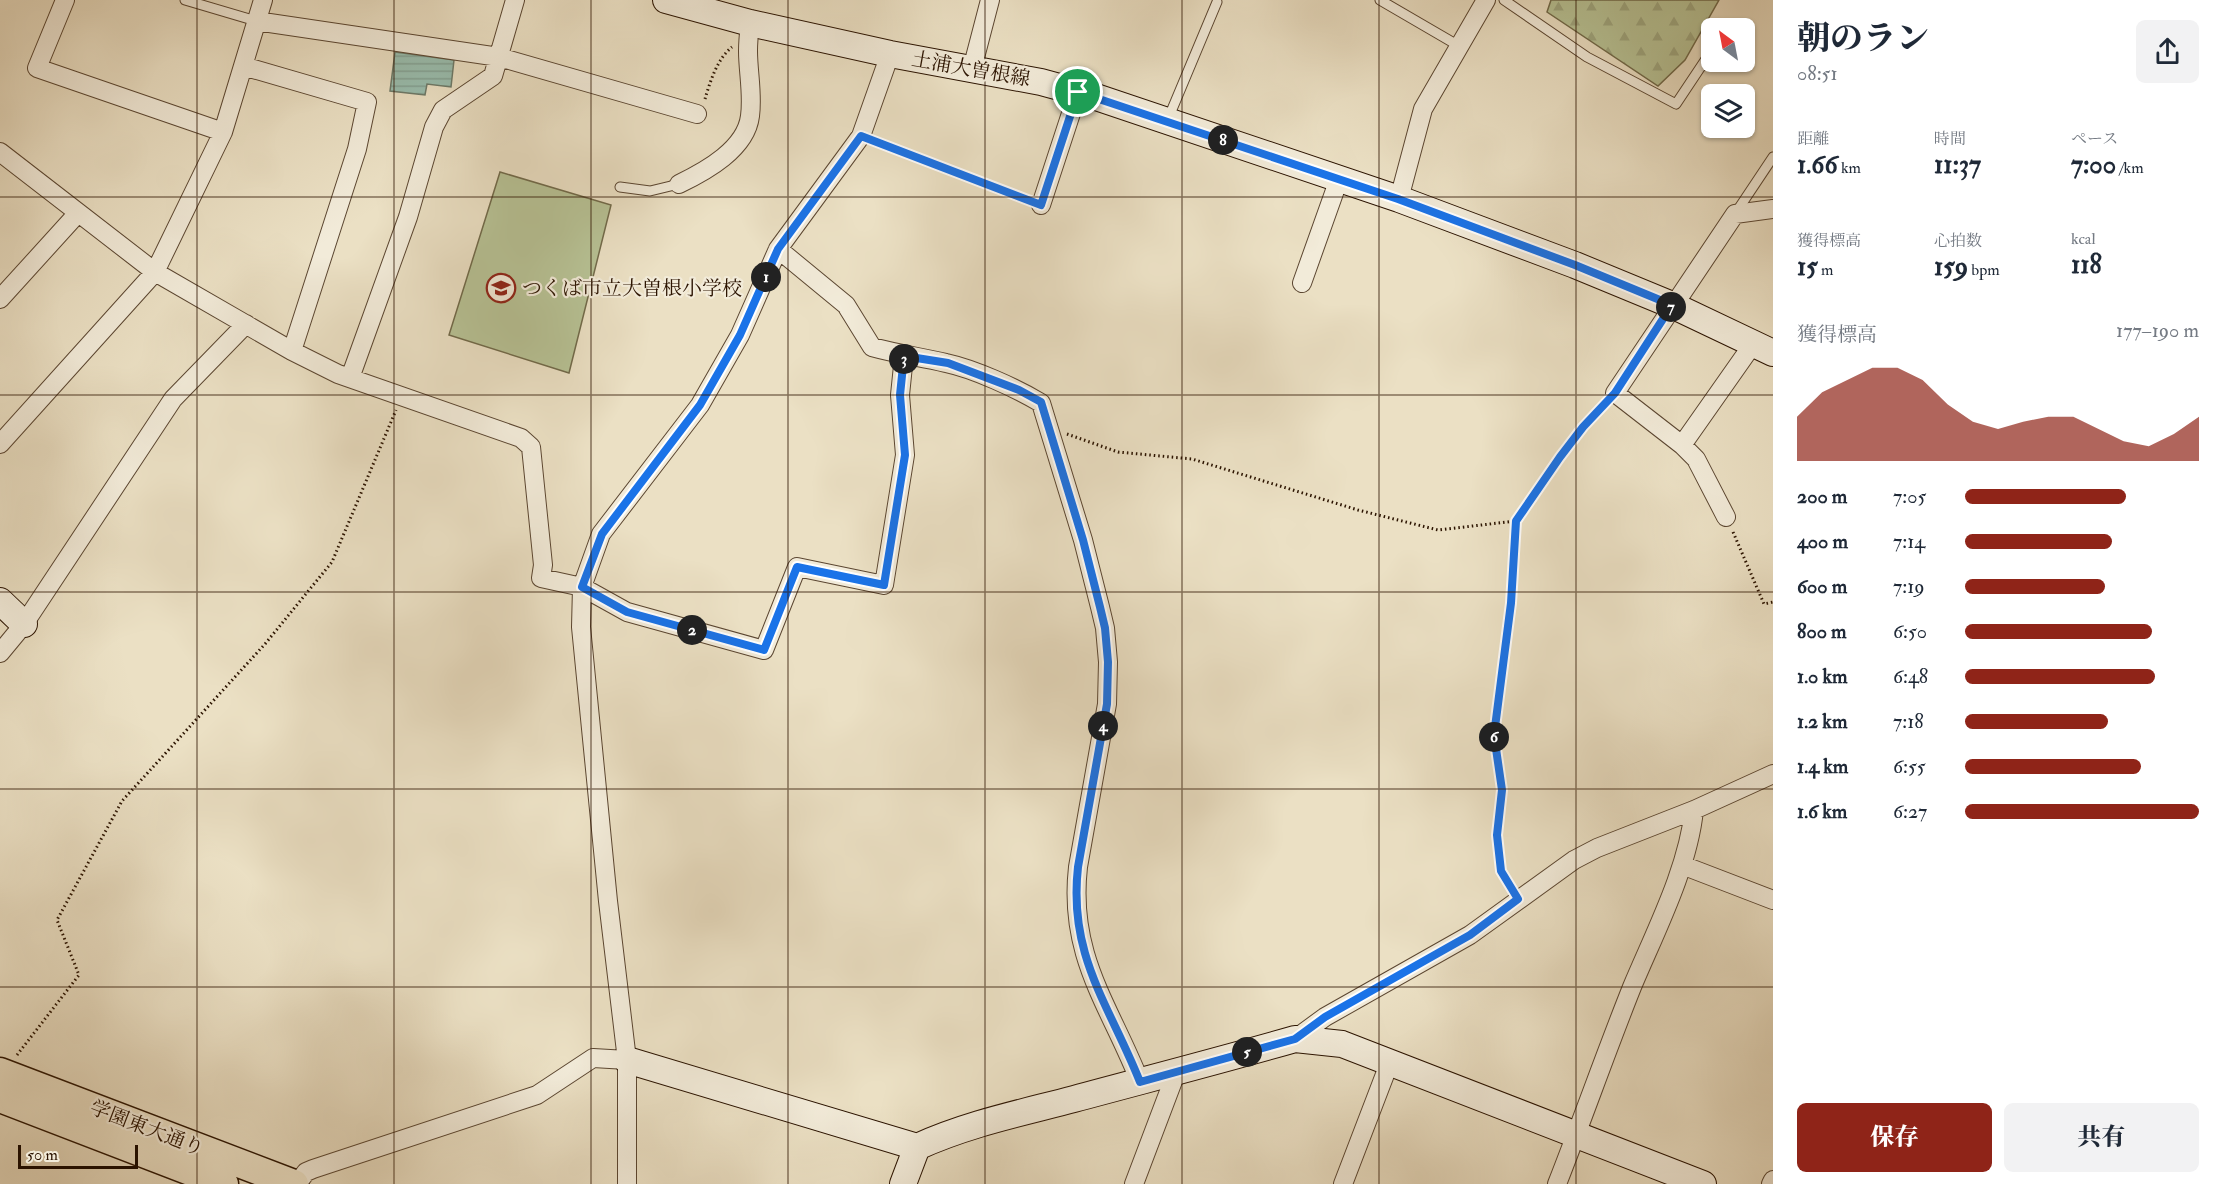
<!DOCTYPE html>
<html lang="ja">
<head>
<meta charset="utf-8">
<style>
	:root { --surface:#fff; --page:#f2f2f3; --text:#1f2937; --muted:#747a83; --accent:#8f2418 }
	body { margin:0; font-family:"IM FELL Double Pica","Noto Serif JP",serif; background:var(--page); color:var(--text); height:100vh; display:flex; flex-direction:column; font-size:22px; white-space:nowrap }
	* { box-sizing:border-box; margin:0 }
	p { font-size:20px; color:var(--muted) }
	.icon { flex:none; width:33px; height:33px; fill:none; stroke:currentColor; stroke-width:2; stroke-linecap:round; stroke-linejoin:round }
	.map { position:relative; flex:1; overflow:hidden }
	.drawer { display:flex; flex-direction:column; background:var(--surface); width:450px }
	.drawer>* { flex:none }
	.needle { width:39px; rotate:328deg }
	.fabs { position:absolute; left:1701px; top:18px; display:grid; gap:12px }
	.fabs a { display:grid; place-items:center; width:54px; height:54px; border-radius:9px; background:var(--surface); box-shadow:0 2px 4px #0004; font-size:30px }
	.scale { position:absolute; left:18px; bottom:15px; width:120px; box-sizing:border-box; padding-left:6px; border:3px solid #2b1300; border-top:0; font-size:16px; line-height:21px; white-space:nowrap; color:#2b1300; -webkit-text-stroke:4px #f2ebd9; paint-order:stroke }
	.pin { position:absolute; display:grid; place-items:center; width:51px; height:51px; color:#fff; margin:-26px; border:3px solid #fff; border-radius:50%; box-shadow:0 2px 6px #0007 }
	.km { position:absolute; width:30px; height:30px; margin:-15px; border-radius:50%; background:#222; color:#fff; font-size:16px; line-height:30px; text-align:center }
	.round { display:grid; place-items:center; flex:none; width:63px; height:63px; border-radius:9px; background:var(--page) }
	.summary { display:flex; align-items:center; justify-content:space-between; height:102px; padding:0 24px }
	h1 { font-size:33px; font-weight:800; line-height:45px }
	.metrics { display:grid; grid-template-columns:repeat(3,1fr); gap:9px; height:102px; padding:6px 24px }
	.metrics div { display:grid; align-content:center }
	.metrics b { font-size:26px; font-weight:800 }
	.metrics small { font-size:16px; font-weight:400 }
	.metrics p { font-size:16px }
	.chart { height:168px; padding:12px 24px }
	.chart p { display:flex; justify-content:space-between }
	.chart svg { width:100%; height:108px; margin-top:6px; fill:var(--accent); opacity:.7 }
	.button { display:flex; gap:12px; margin-top:auto; padding:12px 24px }
	.button a { flex:1; height:69px; border-radius:9px; background:var(--accent); color:#fff; font-size:24px; font-weight:800; line-height:69px; text-align:center }
	.button a+a { background:var(--page); color:var(--text) }
	ul { padding:0 24px; list-style:none; font-size:20px }
	li { display:grid; grid-template-columns:96px 72px 1fr; align-items:center; height:45px }
	li i { height:15px; border-radius:8px; background:var(--accent) }
	main { display:flex; flex:1; min-height:0 }
	.map>svg:first-child { display:block }
	.forest { fill:url(#forest-firs); stroke:#716a4a; stroke-width:1.5 }
	.garden { fill:#b7c295; stroke:#716a4a; stroke-width:1.5 }
	.water { fill:url(#water-rules); stroke:#6d7a69; stroke-width:1.5 }
	.lines { fill:none; stroke-linecap:round; stroke-linejoin:round }
	.lane-casing { stroke:#5b4631; stroke-width:11 }
	.street-casing { stroke:#5b4631; stroke-width:20 }
	.secondary-casing { stroke:#2b1300; stroke-width:28 }
	.primary-casing { stroke:#2b1300; stroke-width:31 }
	.path { stroke:#2b1300; stroke-width:3; stroke-dasharray:1.5 3; stroke-linecap:butt }
	.lane { stroke:#f2ebd9; stroke-width:9 }
	.street { stroke:#f2ebd9; stroke-width:18 }
	.secondary { stroke:#f2ebd9; stroke-width:26 }
	.primary { stroke:#ebe0c4; stroke-width:28 }
	.route-casing { stroke:#fff; stroke-width:12 }
	.route { stroke:#1a73e8; stroke-width:8 }
	.grid { fill:none; stroke:#2b1300; stroke-width:1.5; stroke-opacity:0.55 }
	.labels { text-anchor:middle; dominant-baseline:central; stroke-width:4.5; stroke-linejoin:round; paint-order:stroke }
	.street-label { font-size:20px; fill:#2b1300; stroke:#f2ebd9 }
	.poi-label { font-size:20px; fill:#2b1300; stroke:#f2ebd9; text-anchor:start }
</style>
</head>
<body>
<main>
<div class="map">
<svg width="1773" height="1184" viewBox="0 0 1773 1184">
	<defs>
		<pattern id="forest-firs" width="22" height="20" patternUnits="userSpaceOnUse" patternTransform="scale(1.5)"><rect width="22" height="20" fill="#b7c295"/><path d="M5 1l3.5 6h-7zM16 11l3.5 6h-7z" fill="#9ea67f"/></pattern>
		<pattern id="water-rules" width="6" height="5" patternUnits="userSpaceOnUse" patternTransform="scale(1.5)"><rect width="6" height="5" fill="#99beaf"/><path d="M0 2.5h6" fill="none" stroke="#84a295"/></pattern>
	</defs>
	<rect width="100%" height="100%" fill="#ebe0c4"/>
	<filter id="stains"><feTurbulence type="fractalNoise" baseFrequency=".00333" numOctaves="4"/><feColorMatrix values="0 0 0 0 .2 0 0 0 0 .09 0 0 0 0 .02 0 0 0 .5 -.17"/></filter>
	<radialGradient id="worn" r=".72"><stop offset=".6" stop-color="#630" stop-opacity="0"/><stop offset="1" stop-color="#630" stop-opacity=".3"/></radialGradient>
	<path class="forest" d="M1551 0H1719L1685 60 1658 86 1547 12Z"/>
	<path class="garden" d="M500 172 611 205 569 373 449 335Z"/>
	<path class="water" d="M395 52 454 60 451 87 427 84 425 95 390 91Z"/>
	<g class="lines">
		<g class="lane-casing">
			<path id="lane" d="M185 0 256 21
				M1380 0 1459 46
				M1504 0 1587 57 1676 104 1712 50
				M1168 119 1217 2
				M620 187 650 191 679 184
				M1735 214 1773 157"/>
		</g>
		<g class="street-casing">
			<path id="street" d="M65 0 37 68 223 132
				M256 21 499 57 697 114
				M243 66 367 102 357 149 292 351
				M972 69 990 0
				M0 152 155 272 292 351 338 374 521 438 531 447 543 565 541 578 582 587 627 612 764 650 797 567 884 585 905 455 900 395 904 356
				M679 184C706 171 746 149 750 116 753 94 748 72 748 51 748 42 749 32 750 23
				M1399 199 1423 109 1486 0
				M1041 205 1078 92
				M778 249 846 305 872 347C897 354 921 357 946 363 974 369 1016 388 1041 403L1083 540 1100 607 1105 628 1108 662 1107 704 1078 867C1068 956 1109 1004 1140 1082
				M1302 283 1339 179
				M0 299 78 213
				M1753 344 1682 445 1615 393 1735 214 1773 209
				M350 378 408 217 434 127 443 110 493 76 515 0
				M0 444 155 272 223 132 263 0
				M1682 445 1696 459 1726 517
				M0 653 24 624 173 399 246 324
				M1682 865 1773 900
				M1295 1039 1325 1017 1470 935 1574 860 1597 848 1694 810 1773 774
				M297 1184 306 1172 313 1169 537 1095 593 1058 627 1060
				M627 1184V1060L608 901 581 627 582 587 601 534 700 405 740 335 778 249 861 136 890 54
				M1134 1184 1176 1073
				M1343 1184 1389 1064
				M1557 1184C1583 1118 1606 1052 1632 987 1655 932 1688 869 1694 810
				M1771 1184 1773 1180"/>
		</g>
		<g class="secondary-casing">
			<path id="secondary" d="M666 0 750 23 890 54 1041 82 1096 97 1399 199 1575 265 1672 305 1773 353
				M0 601 24 624
				M627 1060 917 1147C967 1124 1021 1113 1074 1099 1148 1079 1222 1060 1295 1039L1342 1044 1703 1184
				M903 1184 917 1147"/>
		</g>
		<g class="primary-casing">
			<path id="primary" d="M0 1072 294 1184
				M0 1098 224 1184"/>
		</g>
		<path class="path" d="M705 99C710 82 717 59 732 47
			M877 142 1025 199
			M1067 434 1118 452 1192 459 1358 510 1438 530 1516 521 1560 457 1604 405
			M1733 532 1764 604 1773 602
			M1511 887 1501 871 1497 835 1502 790 1494 735 1511 603 1516 521
			M17 1055 79 975 57 920 122 801 265 644 332 562 396 410"/>
		<use href="#lane" class="lane"/>
		<use href="#street" class="street"/>
		<use href="#secondary" class="secondary"/>
		<use href="#primary" class="primary"/>
	</g>
	<g class="lines">
		<g class="route-casing">
			<path id="route" d="M1078 92 1398 199 1575 265 1672 305 1615 393 1583 427 1560 457 1516 521 1511 603 1494 735 1502 790 1497 835 1501 871 1518 899 1470 935 1325 1017 1295 1039 1140 1082C1109 1004 1068 956 1078 867L1107 704 1108 662 1105 628 1100 607 1083 540 1041 402 1019 390 948 363 904 356 900 395 905 455 884 585 797 567 764 650 627 612 582 587 602 534 700 405 740 335 778 249 861 136 1041 205Z"/>
		</g>
		<use href="#route" class="route"/>
	</g>
	<path class="grid" d="M197 0V1184M394 0V1184M591 0V1184M788 0V1184M985 0V1184M1182 0V1184M1379 0V1184M1576 0V1184M0 197H1773M0 395H1773M0 592H1773M0 789H1773M0 987H1773"/>
	<defs>
		<g id="school-ring" transform="scale(1.5)"><circle r="9.5" fill="#f2ebd9" stroke="#8f2418" stroke-width="1.5"/><path d="M0-5L7-2L0 1L-7-2ZM-4 1L0 2.5L4 1V4Q0 6-4 4Z" fill="#8f2418"/></g>
	</defs>
	<g fill-rule="evenodd">
		<use href="#school-ring" x="501" y="288"/>
	</g>
	<g class="labels">
		<g class="street-label">
			<text transform="translate(971 69) rotate(10)">土浦大曽根線</text>
			<text transform="translate(147 1128) rotate(21)">学園東大通り</text>
		</g>
		<g class="poi-label">
			<text x="522" y="288">つくば市立大曽根小学校</text>
		</g>
	</g>
	<rect width="100%" height="100%" filter="url(#stains)"/>
	<rect width="100%" height="100%" fill="url(#worn)"/>
</svg>
<div class="fabs">
<a><svg class="needle" viewBox="-14 -14 28 28"><path d="M0-13l5 13h-10z" fill="#e53935"/><path d="M0 13l5-13h-10z" fill="#747a83"/></svg></a>
<a><svg class="icon" aria-label="layers" viewBox="0 0 24 24"><path d="M12 4l9 5-9 5-9-5zM3 14l9 5 9-5"/></svg></a>
</div>
<div class="scale">50 m</div>
<div class="pin" style="left:1078px;top:92px;background:#1e9e55"><svg class="icon" aria-label="arrive" viewBox="0 0 24 24"><path d="M6 21V4h12l-3 4 3 4H6"/></svg></div>
<b class="km" style="left:766px;top:277px">1</b>
<b class="km" style="left:692px;top:630px">2</b>
<b class="km" style="left:904px;top:359px">3</b>
<b class="km" style="left:1103px;top:726px">4</b>
<b class="km" style="left:1247px;top:1052px">5</b>
<b class="km" style="left:1494px;top:737px">6</b>
<b class="km" style="left:1671px;top:307px">7</b>
<b class="km" style="left:1223px;top:140px">8</b>
</div>
<section class="drawer">
<div class="summary"><div><h1>朝のラン</h1><p>08:51</p></div><a class="round"><svg class="icon" aria-label="share" viewBox="0 0 24 24"><path d="M12 15V3M7 8l5-5 5 5M5 13v7h14v-7"/></svg></a></div>
<div class="metrics">
<div><p>距離</p><b>1.66<small> km</small></b></div>
<div><p>時間</p><b>11:37</b></div>
<div><p>ペース</p><b>7:00<small> /km</small></b></div>
</div>
<div class="metrics">
<div><p>獲得標高</p><b>15<small> m</small></b></div>
<div><p>心拍数</p><b>159<small> bpm</small></b></div>
<div><p>kcal</p><b>118</b></div>
</div>
<div class="chart"><p><span>獲得標高</span>177–190 m</p>
<svg viewBox="0 0 160 44" preserveAspectRatio="none"><path d="M0 44V26L10 16L20 11L30 6L40 6L50 11L60 21L70 28L80 31L90 28L100 26L110 26L120 31L130 36L140 38L150 33L160 26V44z"/></svg>
</div>
<ul>
<li><b>200 m</b>7:05<i style="width:69%"></i></li>
<li><b>400 m</b>7:14<i style="width:63%"></i></li>
<li><b>600 m</b>7:19<i style="width:60%"></i></li>
<li><b>800 m</b>6:50<i style="width:80%"></i></li>
<li><b>1.0 km</b>6:48<i style="width:81%"></i></li>
<li><b>1.2 km</b>7:18<i style="width:61%"></i></li>
<li><b>1.4 km</b>6:55<i style="width:75%"></i></li>
<li><b>1.6 km</b>6:27<i style="width:100%"></i></li>
</ul>
<div class="button"><a>保存</a><a>共有</a></div>
</section>
</main>
</body>
</html>
